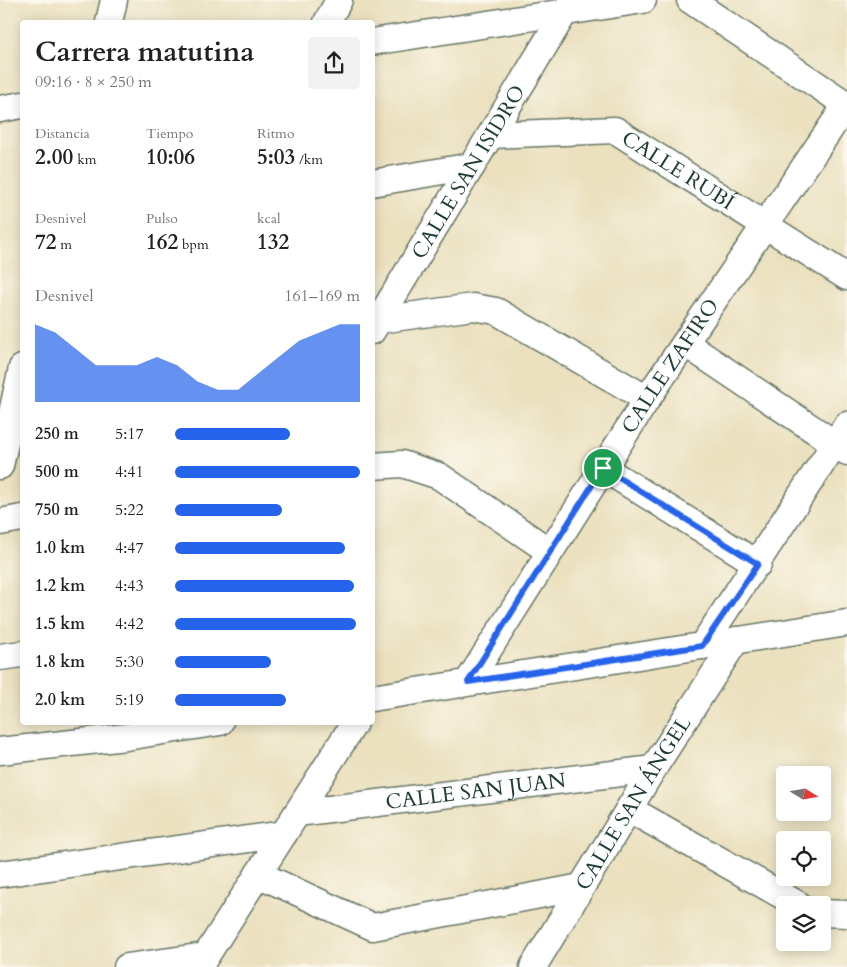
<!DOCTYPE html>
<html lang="es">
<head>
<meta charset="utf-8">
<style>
	:root { --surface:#fff; --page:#f2f2f2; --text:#202124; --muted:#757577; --accent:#2563eb }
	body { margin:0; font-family:Cardo,serif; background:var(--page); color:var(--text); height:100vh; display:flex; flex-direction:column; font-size:19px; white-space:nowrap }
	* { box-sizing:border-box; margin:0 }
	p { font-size:16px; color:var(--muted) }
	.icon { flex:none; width:28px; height:28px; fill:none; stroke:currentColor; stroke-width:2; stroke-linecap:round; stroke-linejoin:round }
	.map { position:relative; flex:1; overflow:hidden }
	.sheet { position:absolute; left:20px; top:20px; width:355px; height:705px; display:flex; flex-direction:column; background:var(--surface); border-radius:5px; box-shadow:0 2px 12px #0003 }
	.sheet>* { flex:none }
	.needle { width:32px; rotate:101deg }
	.fabs { position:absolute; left:776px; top:766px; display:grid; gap:10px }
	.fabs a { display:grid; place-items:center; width:55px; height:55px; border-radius:5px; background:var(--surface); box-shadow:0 2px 12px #0003; font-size:25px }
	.pin { position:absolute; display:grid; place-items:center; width:42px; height:42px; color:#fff; margin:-21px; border:2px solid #fff; border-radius:50%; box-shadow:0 1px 5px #0007 }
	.round { display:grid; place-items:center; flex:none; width:52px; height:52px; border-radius:5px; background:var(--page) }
	.headline { display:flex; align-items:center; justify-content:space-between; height:85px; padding:0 15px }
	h1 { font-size:28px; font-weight:700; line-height:38px }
	.figures { display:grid; grid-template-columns:repeat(3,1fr); gap:8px; height:85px; padding:5px 15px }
	.figures div { display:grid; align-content:center }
	.figures b { font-size:21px; font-weight:700 }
	.figures small { font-size:14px; font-weight:400 }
	.figures p { font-size:14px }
	.chart { height:140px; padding:10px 15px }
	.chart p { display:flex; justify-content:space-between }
	.chart svg { width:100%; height:90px; margin-top:5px; fill:var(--accent); opacity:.7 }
	ul { padding:0 15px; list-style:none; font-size:16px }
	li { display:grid; grid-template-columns:80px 60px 1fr; align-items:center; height:38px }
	li i { height:12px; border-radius:6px; background:var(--accent) }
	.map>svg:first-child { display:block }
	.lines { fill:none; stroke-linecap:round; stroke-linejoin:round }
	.minor-casing { stroke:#667665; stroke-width:29 }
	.minor { stroke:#fff; stroke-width:26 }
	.route-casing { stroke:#fff; stroke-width:10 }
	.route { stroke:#2563eb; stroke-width:6 }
	.labels { text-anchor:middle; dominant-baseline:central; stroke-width:4.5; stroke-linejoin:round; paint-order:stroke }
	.street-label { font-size:21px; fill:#1f3d34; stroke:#fbf7ec }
</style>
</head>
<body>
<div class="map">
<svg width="847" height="967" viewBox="0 0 847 967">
	<rect width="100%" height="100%" fill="#fbf7ec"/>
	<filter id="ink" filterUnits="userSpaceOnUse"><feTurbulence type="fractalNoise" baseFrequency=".02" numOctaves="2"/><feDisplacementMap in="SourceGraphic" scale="10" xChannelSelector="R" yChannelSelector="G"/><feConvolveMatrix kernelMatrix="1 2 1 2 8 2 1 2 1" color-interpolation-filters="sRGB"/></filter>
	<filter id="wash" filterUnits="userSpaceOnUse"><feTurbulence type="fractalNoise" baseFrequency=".0096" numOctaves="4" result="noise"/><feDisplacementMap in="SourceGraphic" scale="20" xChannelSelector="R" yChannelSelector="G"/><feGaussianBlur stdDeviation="1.12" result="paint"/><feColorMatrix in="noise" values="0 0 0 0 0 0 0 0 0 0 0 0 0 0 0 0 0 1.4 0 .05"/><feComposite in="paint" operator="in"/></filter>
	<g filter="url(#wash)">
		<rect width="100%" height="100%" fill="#ebe1bf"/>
	</g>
	<g filter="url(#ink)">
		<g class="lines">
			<g class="minor-casing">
				<g id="minor">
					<path d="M690 0 847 105"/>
					<path d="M109 22 114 0"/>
					<path d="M327 22 339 0"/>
					<path d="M372 42 643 0"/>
					<path d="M0 109 22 105"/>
					<path id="s1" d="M491 135 615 130 847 277"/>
					<path d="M372 183 472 166"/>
					<path d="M372 321 473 307 496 311 647 399"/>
					<path id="s2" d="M372 331 572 0"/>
					<path d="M686 344 847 452"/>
					<path d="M0 466 22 368"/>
					<path d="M372 466 402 464 439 476 549 551"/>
					<path d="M603 468 758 564"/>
					<path d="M0 522 22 518"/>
					<path d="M702 646 847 425"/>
					<path d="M0 657 22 654"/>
					<path id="s3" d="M468 682 647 399 847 104"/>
					<path d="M372 698 847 623"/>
					<path d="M0 751 126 737 220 722"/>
					<path d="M629 809 799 905"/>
					<path id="s4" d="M297 813 653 769"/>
					<path d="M0 874 284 834"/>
					<path d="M258 874 373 927 581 887"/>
					<path d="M822 913 847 914"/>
					<path d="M127 967 205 956"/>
					<path d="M199 967 355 722"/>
					<path id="s5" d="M533 967 653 769 736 640"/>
				</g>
			</g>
			<use href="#minor" class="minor"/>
		</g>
	</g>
	<g class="lines" filter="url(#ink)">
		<g class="route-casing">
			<path id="route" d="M603 468 758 564 702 646 468 682Z"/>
		</g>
		<use href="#route" class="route"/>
	</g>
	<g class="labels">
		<g class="street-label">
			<text stroke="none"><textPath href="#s1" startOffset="199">CALLE RUBÍ</textPath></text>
			<text stroke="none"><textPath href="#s2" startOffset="186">CALLE SAN ISIDRO</textPath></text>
			<text stroke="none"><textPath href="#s3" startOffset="375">CALLE ZAFIRO</textPath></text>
			<text stroke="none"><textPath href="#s4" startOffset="180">CALLE SAN JUAN</textPath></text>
			<text stroke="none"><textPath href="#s5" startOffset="192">CALLE SAN ÁNGEL</textPath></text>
		</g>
	</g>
</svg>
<div class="fabs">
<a><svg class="needle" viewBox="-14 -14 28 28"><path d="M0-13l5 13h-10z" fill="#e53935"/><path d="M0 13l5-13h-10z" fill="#757577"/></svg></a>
<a><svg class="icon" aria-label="locate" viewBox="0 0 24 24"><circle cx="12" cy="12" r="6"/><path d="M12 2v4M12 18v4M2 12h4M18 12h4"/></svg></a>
<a><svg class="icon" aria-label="layers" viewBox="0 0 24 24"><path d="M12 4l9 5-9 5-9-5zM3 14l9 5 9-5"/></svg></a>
</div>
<div class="pin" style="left:603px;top:468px;background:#1e9e55"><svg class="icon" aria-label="arrive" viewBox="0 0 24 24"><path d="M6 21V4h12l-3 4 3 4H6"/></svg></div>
<section class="sheet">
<div class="headline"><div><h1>Carrera matutina</h1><p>09:16 · 8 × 250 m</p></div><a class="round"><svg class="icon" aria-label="share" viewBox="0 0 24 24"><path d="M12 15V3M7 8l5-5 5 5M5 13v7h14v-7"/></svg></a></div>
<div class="figures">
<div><p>Distancia</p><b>2.00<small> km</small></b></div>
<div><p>Tiempo</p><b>10:06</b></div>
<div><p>Ritmo</p><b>5:03<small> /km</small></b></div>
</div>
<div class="figures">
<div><p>Desnivel</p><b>72<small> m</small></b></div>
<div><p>Pulso</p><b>162<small> bpm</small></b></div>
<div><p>kcal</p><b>132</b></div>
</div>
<div class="chart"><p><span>Desnivel</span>161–169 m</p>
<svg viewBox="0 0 160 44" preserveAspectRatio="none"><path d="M0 44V6L10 10L20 18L30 26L40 26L50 26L60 22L70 26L80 34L90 38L100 38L110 30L120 22L130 14L140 10L150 6L160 6V44z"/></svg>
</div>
<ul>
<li><b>250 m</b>5:17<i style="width:62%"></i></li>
<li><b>500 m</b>4:41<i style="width:100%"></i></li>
<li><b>750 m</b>5:22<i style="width:58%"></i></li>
<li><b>1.0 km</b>4:47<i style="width:92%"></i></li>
<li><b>1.2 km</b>4:43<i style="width:97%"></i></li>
<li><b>1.5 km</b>4:42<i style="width:98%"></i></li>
<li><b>1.8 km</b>5:30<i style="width:52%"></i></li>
<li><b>2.0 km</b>5:19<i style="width:60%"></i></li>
</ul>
</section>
</div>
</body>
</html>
